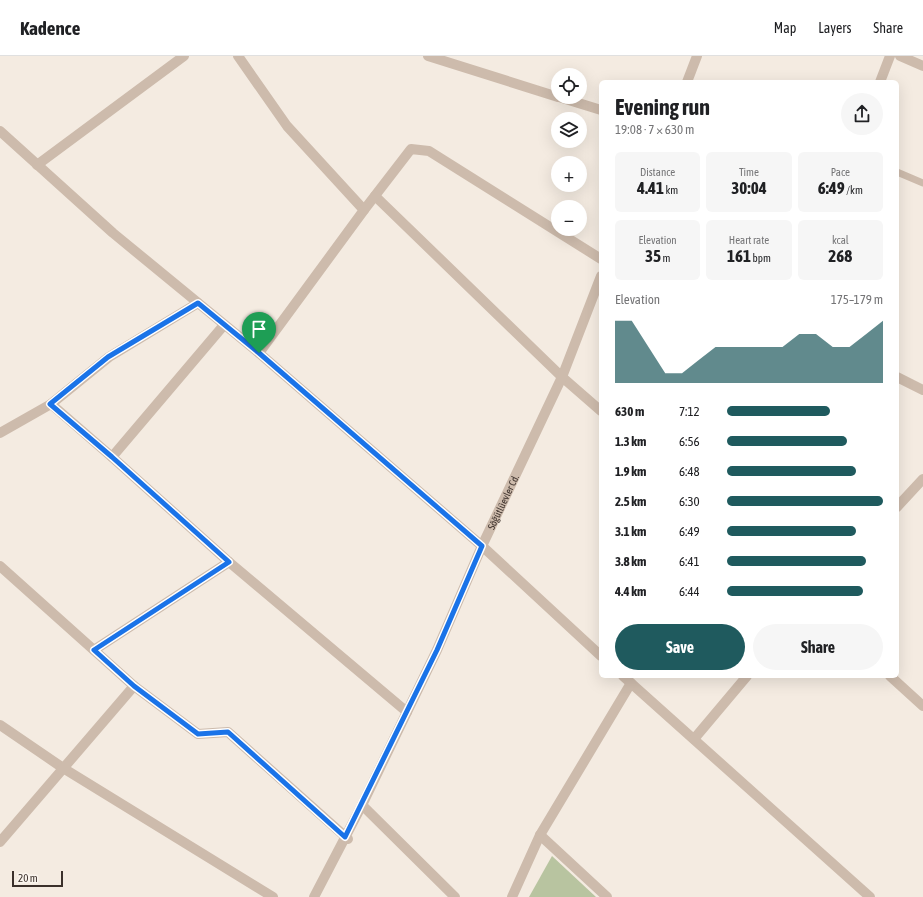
<!DOCTYPE html>
<html lang="en">
<head>
<meta charset="utf-8">
<style>
	:root { --surface:#fff; --page:#f6f6f6; --text:#202124; --muted:#757577; --line:#e0e0e0; --accent:#1f5a5e }
	body { margin:0; font-family:"Asap Condensed",sans-serif; background:var(--page); color:var(--text); height:100vh; display:flex; flex-direction:column; font-size:15px; white-space:nowrap }
	* { box-sizing:border-box; margin:0 }
	p { font-size:13px; color:var(--muted) }
	.icon { flex:none; width:22px; height:22px; fill:none; stroke:currentColor; stroke-width:2; stroke-linecap:round; stroke-linejoin:round }
	.map { position:relative; flex:1; overflow:hidden }
	.panel { position:absolute; left:599px; top:24px; width:300px; height:598px; display:flex; flex-direction:column; background:var(--surface); border-radius:6px; box-shadow:0 4px 16px #0002 }
	.panel>* { flex:none }
	.fabs { position:absolute; left:551px; top:12px; display:grid; gap:8px }
	.fabs a { display:grid; place-items:center; width:36px; height:36px; border-radius:50%; background:var(--surface); box-shadow:0 4px 16px #0002; font-size:20px }
	.scale { position:absolute; left:12px; bottom:10px; width:51px; box-sizing:border-box; padding-left:4px; border:2px solid #3b302b; border-top:0; font-size:11px; line-height:14px; white-space:nowrap; color:#3b302b; -webkit-text-stroke:3px #fbf5ee; paint-order:stroke }
	.pin { position:absolute; display:grid; place-items:center; width:34px; height:34px; color:#fff; margin:-41px -17px; border-radius:50% 50% 50% 0; rotate:-45deg; box-shadow:0 0 4px #0007 }
	.pin .icon { rotate:45deg }
	.round { display:grid; place-items:center; flex:none; width:42px; height:42px; border-radius:21px; background:var(--page) }
	.overview { display:flex; align-items:center; justify-content:space-between; height:68px; padding:0 16px }
	h1 { font-size:22px; font-weight:700; line-height:30px }
	.stats { display:grid; grid-template-columns:repeat(3,1fr); gap:6px; height:68px; padding:4px 16px }
	.stats div { display:grid; align-content:center; border-radius:6px; background:var(--page); text-align:center }
	.stats b { font-size:17px; font-weight:700 }
	.stats small { font-size:11px; font-weight:400 }
	.stats p { font-size:11px }
	.chart { height:112px; padding:8px 16px }
	.chart p { display:flex; justify-content:space-between }
	.chart svg { width:100%; height:72px; margin-top:4px; fill:var(--accent); opacity:.7 }
	.primary-button { display:flex; gap:8px; margin-top:auto; padding:8px 16px }
	.primary-button a { flex:1; height:46px; border-radius:24px; background:var(--accent); color:#fff; font-size:16px; font-weight:700; line-height:46px; text-align:center }
	.primary-button a+a { background:var(--page); color:var(--text) }
	ul { padding:0 16px; list-style:none; font-size:13px }
	li { display:grid; grid-template-columns:64px 48px 1fr; align-items:center; height:30px }
	li i { height:10px; border-radius:5px; background:var(--accent) }
	header { display:flex; align-items:center; gap:24px; box-sizing:border-box; height:56px; padding:0 20px; background:var(--surface); border-bottom:1px solid var(--line) }
	header strong { font-size:19px }
	nav { display:flex; gap:22px; margin-inline-start:auto; font-size:14px }
	.map>svg:first-child { display:block }
	.green { fill:#b8c4a0 }
	.lines { fill:none; stroke-linecap:round; stroke-linejoin:round }
	.lane { stroke:#cdbbac; stroke-width:7 }
	.street { stroke:#cdbbac; stroke-width:10 }
	.route-casing { stroke:#fff; stroke-width:8 }
	.route { stroke:#1a73e8; stroke-width:5 }
	.labels { text-anchor:middle; dominant-baseline:central; stroke-width:3; stroke-linejoin:round; paint-order:stroke }
	.street-label { font-size:10px; fill:#3b302b; stroke:#fbf5ee }
</style>
</head>
<body>
<header>
<strong>Kadence</strong>
<nav><a>Map</a><a>Layers</a><a>Share</a></nav>
</header>
<div class="map">
<svg width="923" height="841" viewBox="0 0 923 841">
	<rect width="100%" height="100%" fill="#f4ebe1"/>
	<path class="green" d="M552 800 596 841H529Z"/>
	<g class="lines">
		<path class="lane" d="M897 116 923 127"/>
		<g class="street">
			<path d="M238 0 287 70 364 154 259 297"/>
			<path d="M428 0 558 41"/>
			<path d="M900 0 923 10"/>
			<path d="M687 26 697 0"/>
			<path d="M880 26 890 0"/>
			<path d="M559 41 601 54"/>
			<path d="M0 75 113 177 259 297 482 490 601 600"/>
			<path d="M37 109 184 0"/>
			<path d="M375 140 562 321 601 355"/>
			<path d="M364 154 411 93 429 95 601 203"/>
			<path d="M897 321 923 334"/>
			<path d="M51 348 112 401 229 506 407 656"/>
			<path d="M0 377 51 348 109 301 198 247"/>
			<path d="M112 401 224 269"/>
			<path d="M897 451 923 423"/>
			<path d="M0 510 134 630 198 678 228 676 348 783"/>
			<path d="M94 594 229 506"/>
			<path d="M623 620 870 841"/>
			<path d="M890 620 923 650"/>
			<path d="M0 669 63 712 273 841"/>
			<path d="M694 683 747 620"/>
			<path d="M362 749 455 841"/>
			<path d="M540 779 607 841"/>
			<path d="M0 786 134 630"/>
			<path id="s1" d="M314 841 362 749 437 594 482 490 562 321 601 220"/>
			<path d="M512 841 540 779 631 627"/>
		</g>
	</g>
	<g class="lines">
		<g class="route-casing">
			<path id="route" d="M198 247 259 297 482 490 437 594 345 781 228 676 198 678 134 630 94 594 229 506 112 401 50 348 108 301Z"/>
		</g>
		<use href="#route" class="route"/>
	</g>
	<g class="labels">
		<g class="street-label">
			<text stroke="none"><textPath href="#s1" startOffset="438">Söğütlüevler Cd.</textPath></text>
		</g>
	</g>
</svg>
<div class="fabs">
<a><svg class="icon" aria-label="locate" viewBox="0 0 24 24"><circle cx="12" cy="12" r="6"/><path d="M12 2v4M12 18v4M2 12h4M18 12h4"/></svg></a>
<a><svg class="icon" aria-label="layers" viewBox="0 0 24 24"><path d="M12 4l9 5-9 5-9-5zM3 14l9 5 9-5"/></svg></a>
<a>+</a>
<a>−</a>
</div>
<div class="scale">20 m</div>
<div class="pin" style="left:259px;top:297px;background:#1e9e55"><svg class="icon" aria-label="arrive" viewBox="0 0 24 24"><path d="M6 21V4h12l-3 4 3 4H6"/></svg></div>
<section class="panel">
<div class="overview"><div><h1>Evening run</h1><p>19:08 · 7 × 630 m</p></div><a class="round"><svg class="icon" aria-label="share" viewBox="0 0 24 24"><path d="M12 15V3M7 8l5-5 5 5M5 13v7h14v-7"/></svg></a></div>
<div class="stats">
<div><p>Distance</p><b>4.41<small> km</small></b></div>
<div><p>Time</p><b>30:04</b></div>
<div><p>Pace</p><b>6:49<small> /km</small></b></div>
</div>
<div class="stats">
<div><p>Elevation</p><b>35<small> m</small></b></div>
<div><p>Heart rate</p><b>161<small> bpm</small></b></div>
<div><p>kcal</p><b>268</b></div>
</div>
<div class="chart"><p><span>Elevation</span>175–179 m</p>
<svg viewBox="0 0 160 44" preserveAspectRatio="none"><path d="M0 44V6L10 6L20 22L30 38L40 38L50 30L60 22L70 22L80 22L90 22L100 22L110 14L120 14L130 22L140 22L150 14L160 6V44z"/></svg>
</div>
<ul>
<li><b>630 m</b>7:12<i style="width:66%"></i></li>
<li><b>1.3 km</b>6:56<i style="width:77%"></i></li>
<li><b>1.9 km</b>6:48<i style="width:83%"></i></li>
<li><b>2.5 km</b>6:30<i style="width:100%"></i></li>
<li><b>3.1 km</b>6:49<i style="width:83%"></i></li>
<li><b>3.8 km</b>6:41<i style="width:89%"></i></li>
<li><b>4.4 km</b>6:44<i style="width:87%"></i></li>
</ul>
<div class="primary-button"><a>Save</a><a>Share</a></div>
</section>
</div>
</body>
</html>
